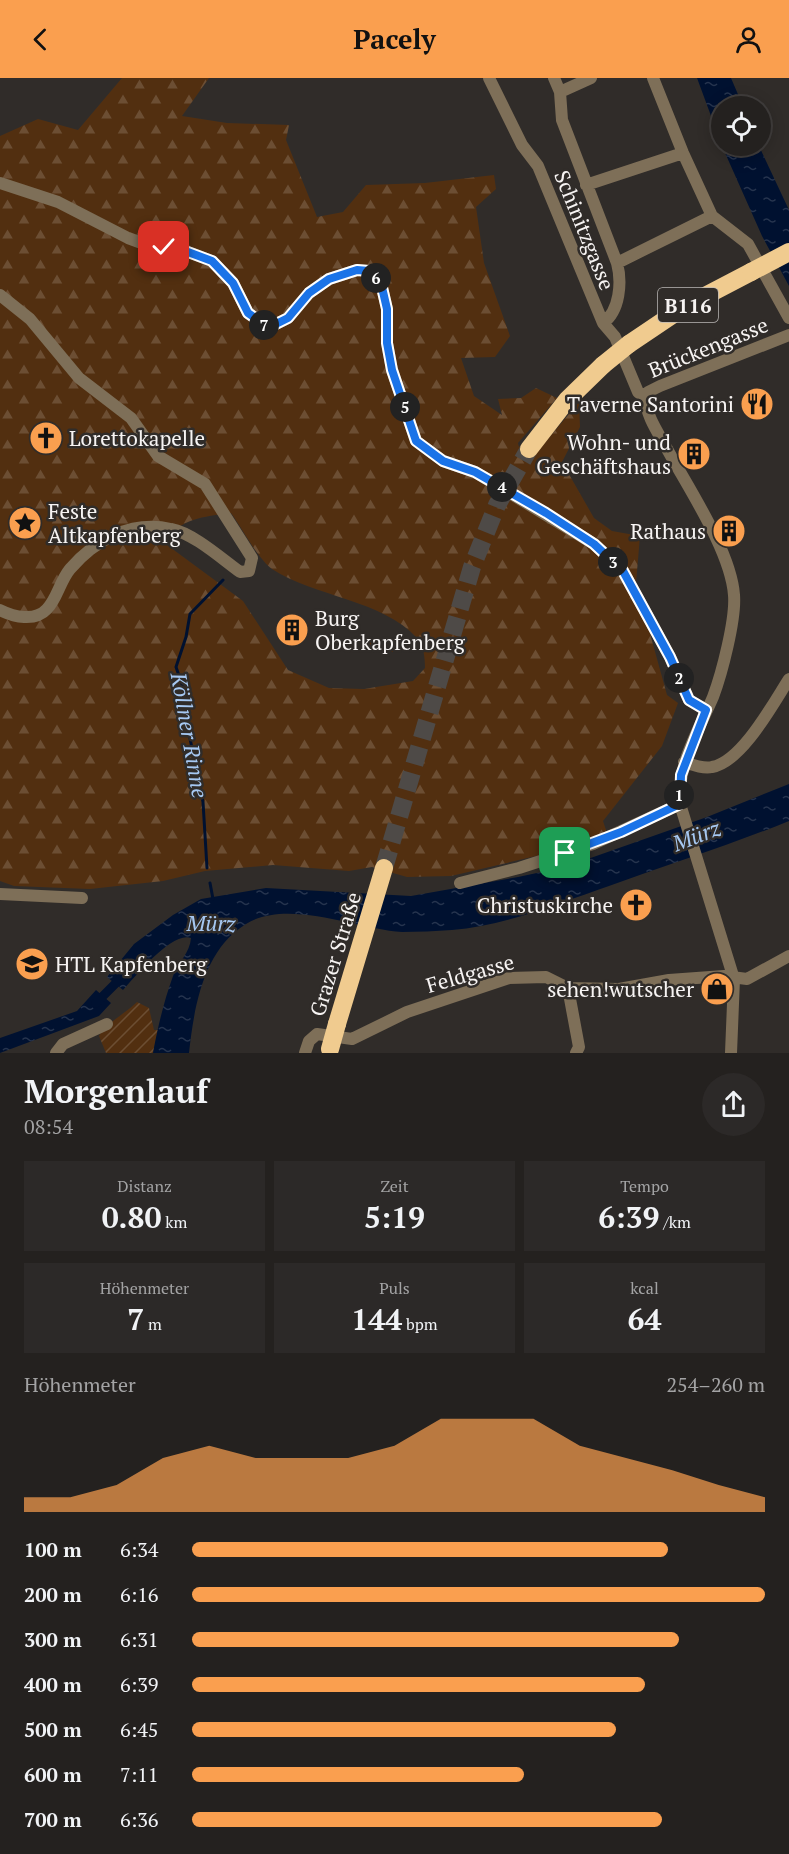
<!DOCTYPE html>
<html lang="de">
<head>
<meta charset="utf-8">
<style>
	:root { --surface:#24211f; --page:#2c2928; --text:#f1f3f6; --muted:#a3a3a4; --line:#413e3d; --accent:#fa9f4f }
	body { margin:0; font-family:"PT Serif",serif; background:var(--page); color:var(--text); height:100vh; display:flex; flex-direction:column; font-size:22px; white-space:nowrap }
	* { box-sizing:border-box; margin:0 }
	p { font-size:20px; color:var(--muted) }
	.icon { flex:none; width:33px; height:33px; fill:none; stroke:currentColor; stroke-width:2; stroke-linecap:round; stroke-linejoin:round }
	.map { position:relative; height:975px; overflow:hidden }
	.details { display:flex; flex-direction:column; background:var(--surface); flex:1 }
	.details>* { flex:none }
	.fabs { position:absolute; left:711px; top:18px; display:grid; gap:12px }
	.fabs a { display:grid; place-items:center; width:60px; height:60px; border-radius:50%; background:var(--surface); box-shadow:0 3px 15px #0003,0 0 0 2px var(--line); font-size:30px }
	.pin { position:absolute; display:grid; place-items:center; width:51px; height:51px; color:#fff; margin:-26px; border-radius:12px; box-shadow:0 3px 9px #0006 }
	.km { position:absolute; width:30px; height:30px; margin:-15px; border-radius:50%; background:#222; color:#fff; font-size:16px; line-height:30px; text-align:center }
	.round { display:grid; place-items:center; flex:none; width:63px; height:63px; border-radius:32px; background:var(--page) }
	.head { display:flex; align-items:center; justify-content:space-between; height:102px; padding:0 24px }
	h1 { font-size:33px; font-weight:600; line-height:45px }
	.figures { display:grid; grid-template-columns:repeat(3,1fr); gap:9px; height:102px; padding:6px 24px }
	.figures div { display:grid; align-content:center; border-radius:0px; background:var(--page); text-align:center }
	.figures b { font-size:30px; font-weight:600 }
	.figures small { font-size:16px; font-weight:400 }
	.figures p { font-size:16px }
	.chart { height:168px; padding:12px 24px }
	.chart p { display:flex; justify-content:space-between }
	.chart svg { width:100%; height:108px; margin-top:6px; fill:var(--accent); opacity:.7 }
	ul { padding:0 24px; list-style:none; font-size:20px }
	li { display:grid; grid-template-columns:96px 72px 1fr; align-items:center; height:45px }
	li i { height:15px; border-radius:8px; background:var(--accent) }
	header { display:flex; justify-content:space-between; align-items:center; height:78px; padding:0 24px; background:var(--accent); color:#111; font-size:27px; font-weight:600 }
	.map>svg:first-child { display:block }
	.grass { fill:#522f10 }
	.forest { fill:url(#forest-firs); fill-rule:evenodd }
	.garden { fill:url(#garden-furrows) }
	.water { fill:url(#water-ripples) }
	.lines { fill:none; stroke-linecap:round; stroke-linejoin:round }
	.stream { stroke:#001130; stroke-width:3 }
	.canal { stroke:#001130; stroke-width:9 }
	.highway-tunnel { stroke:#4e4a47; stroke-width:18; stroke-dasharray:18 9; stroke-linecap:butt }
	.minor { stroke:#7e6f58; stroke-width:12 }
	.highway { stroke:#f0cb8f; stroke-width:18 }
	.highway-bridge { stroke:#f0cb8f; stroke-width:18 }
	.route-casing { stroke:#fff; stroke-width:12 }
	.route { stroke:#1a73e8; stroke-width:8 }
	.labels { text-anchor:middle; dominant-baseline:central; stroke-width:5; stroke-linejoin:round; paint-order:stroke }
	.shield { fill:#302c29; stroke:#bbb8b6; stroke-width:1.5 }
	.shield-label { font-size:20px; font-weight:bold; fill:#f7f4f3 }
	.street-label { font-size:21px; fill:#f7f4f3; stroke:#302c29 }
	.poi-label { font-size:21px; fill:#f7f4f3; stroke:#302c29; text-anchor:end }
	.water-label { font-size:22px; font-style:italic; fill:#a6c8f2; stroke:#302c29 }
</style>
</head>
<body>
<header><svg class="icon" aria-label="back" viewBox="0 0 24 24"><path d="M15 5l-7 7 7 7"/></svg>Pacely<svg class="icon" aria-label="person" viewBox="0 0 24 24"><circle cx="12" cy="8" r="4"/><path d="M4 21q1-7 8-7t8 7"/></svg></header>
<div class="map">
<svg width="789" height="975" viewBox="0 0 789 975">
	<defs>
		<pattern id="forest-firs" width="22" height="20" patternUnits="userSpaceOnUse" patternTransform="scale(1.5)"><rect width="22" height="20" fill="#522f10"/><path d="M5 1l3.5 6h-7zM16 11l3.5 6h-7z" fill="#6c4e33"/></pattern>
		<pattern id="garden-furrows" width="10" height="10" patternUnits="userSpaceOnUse" patternTransform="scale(1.5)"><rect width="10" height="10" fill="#522f10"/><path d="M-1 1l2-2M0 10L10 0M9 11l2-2" fill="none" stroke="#6c4e33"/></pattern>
		<pattern id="water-ripples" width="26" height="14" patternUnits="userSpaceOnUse" patternTransform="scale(1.5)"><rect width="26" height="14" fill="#001130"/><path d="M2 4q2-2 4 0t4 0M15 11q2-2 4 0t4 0" fill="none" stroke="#26344e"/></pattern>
	</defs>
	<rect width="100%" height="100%" fill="#302c29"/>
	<path class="grass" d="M365 560 393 567V574L363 570Z"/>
	<path class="forest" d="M122 0H209L182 38 227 45 289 47 286 62 317 139 343 134 366 107 425 105 494 97 496 111 476 129 484 185 510 258 495 279 461 280 474 318 502 337 498 321 521 320 536 310 557 320 518 365 519 369 522 366 537 374 579 324 580 349 562 384 594 440 612 453 640 458 636 505 667 617 678 625 662 668 603 743 607 755 549 775 451 798 407 799 372 789 349 793 273 787 205 793 163 803 90 811 14 808 0 803V58L38 41 78 52ZM231 435C242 450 258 481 272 491 315 519 383 522 417 560 424 567 425 581 425 590L413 603 364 611 329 610 288 592 243 523 163 464C182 440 202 439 231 435Z"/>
	<path class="garden" d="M137 924 149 930 154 952H158L153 975H106L99 958C104 947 127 934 137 924Z"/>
	<path class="water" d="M697 0H731L743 28H722L721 65Z
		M722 68H759L789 132V208L762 158Z
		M789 706V743C730 767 670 786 609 808 559 825 505 848 452 852 436 853 418 854 402 854 356 851 288 820 246 846 203 872 194 930 189 975H153C158 948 164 923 173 898 178 884 190 875 191 860 172 853 135 899 123 912L107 899 134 866 173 837 201 821 266 810 411 818 518 799 565 789 707 739Z
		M96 912 111 925 99 938 0 975V960L77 933Z"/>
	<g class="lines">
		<path class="stream" d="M207 790 203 724 185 636 186 618 176 589 186 559 190 536 223 502
			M210 805 213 821"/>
		<path class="canal" d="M96 925 122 899"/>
		<path class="highway-tunnel" d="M384 790 472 489 497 427 529 371"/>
		<path class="minor" d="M489 0 522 67 538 88 603 245 615 259 638 314 645 319
			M554 0 560 14 562 42 617 185
			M653 0 683 75 712 138
			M560 14 591 0
			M0 105 58 124 128 160 147 167 188 174 212 183 233 205 248 235 265 247 276 246 288 240 309 215 329 201 357 192 369 193 381 205 387 231V265L392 292 416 363 443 383 475 394 594 466 623 493 670 579 689 622 706 632
			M586 107 683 75
			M712 138 748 166 789 240
			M0 217 30 241 79 300 131 340 158 378 205 406 252 480 249 493 240 494C222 481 193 455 171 451 131 442 95 462 70 491 60 503 57 521 47 531 35 544 14 539 0 532
			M603 245C620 233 622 204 617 185L712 138
			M645 319C646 337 657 353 666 369 687 408 731 473 734 517 736 541 722 595 713 619 698 654 677 686 680 726L734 901 731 975
			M645 319 648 314 660 308 789 257
			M684 684C693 687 704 691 712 689 742 684 774 624 789 601
			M460 805 519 790 593 766 680 726
			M0 816 82 820
			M568 910 579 969 576 975
			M56 975 63 966 107 946
			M305 975 309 963 317 956 352 961 407 934 509 900 546 899 568 910 619 911 669 902 724 898 747 901 789 878"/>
		<path class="highway" d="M629 266 684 229 751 194
			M529 371 567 322 603 287
			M337 946 384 790"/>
		<path class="highway-bridge" d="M751 194 789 174
			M603 287 629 266
			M330 971 337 946"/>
	</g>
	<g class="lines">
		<g class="route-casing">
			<path id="route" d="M164 169 188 174 212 183 233 205 248 235 265 247 276 246 288 240 309 215 329 201 357 192 369 193 381 205 387 231V265L392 292 416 363 443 383 475 394 546 435 594 466 623 493 670 579 689 622 706 632 681 697 680 726 621 754 565 775"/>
		</g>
		<use href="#route" class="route"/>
	</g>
	<defs>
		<g id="restaurant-disc" transform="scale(1.725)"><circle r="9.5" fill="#fa9f4f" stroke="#302c29"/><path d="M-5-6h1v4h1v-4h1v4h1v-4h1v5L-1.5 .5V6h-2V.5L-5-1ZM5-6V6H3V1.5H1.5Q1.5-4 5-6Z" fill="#111"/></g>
		<g id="church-disc" transform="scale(1.725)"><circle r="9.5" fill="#fa9f4f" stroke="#302c29"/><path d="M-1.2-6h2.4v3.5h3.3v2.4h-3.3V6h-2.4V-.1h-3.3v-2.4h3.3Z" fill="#111"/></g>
		<g id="building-disc" transform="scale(1.725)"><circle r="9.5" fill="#fa9f4f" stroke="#302c29"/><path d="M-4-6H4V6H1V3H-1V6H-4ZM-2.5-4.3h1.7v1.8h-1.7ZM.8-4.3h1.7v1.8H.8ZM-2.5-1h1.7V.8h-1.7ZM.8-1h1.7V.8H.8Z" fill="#111"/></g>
		<g id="sight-disc" transform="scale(1.725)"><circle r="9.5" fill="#fa9f4f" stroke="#302c29"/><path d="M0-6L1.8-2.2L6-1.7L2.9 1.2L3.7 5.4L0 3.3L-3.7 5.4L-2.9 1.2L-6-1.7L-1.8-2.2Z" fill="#111"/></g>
		<g id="school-disc" transform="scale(1.725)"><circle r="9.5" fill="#fa9f4f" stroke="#302c29"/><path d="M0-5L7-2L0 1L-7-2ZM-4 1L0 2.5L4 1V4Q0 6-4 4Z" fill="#111"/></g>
		<g id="shop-disc" transform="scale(1.725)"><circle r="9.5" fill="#fa9f4f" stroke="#302c29"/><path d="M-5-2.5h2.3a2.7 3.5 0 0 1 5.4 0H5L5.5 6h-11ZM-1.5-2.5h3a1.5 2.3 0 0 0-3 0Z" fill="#111"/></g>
	</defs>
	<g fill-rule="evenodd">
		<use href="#restaurant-disc" x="757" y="326"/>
		<use href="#church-disc" x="46" y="360"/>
		<use href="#building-disc" x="694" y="376"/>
		<use href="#sight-disc" x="25" y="445"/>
		<use href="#building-disc" x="729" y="453"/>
		<use href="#building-disc" x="292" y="552"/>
		<use href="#church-disc" x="636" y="827"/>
		<use href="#school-disc" x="32" y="886"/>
		<use href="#shop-disc" x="717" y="911"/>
	</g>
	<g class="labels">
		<rect class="shield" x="658" y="210" width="60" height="34" rx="4.5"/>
		<g class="shield-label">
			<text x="688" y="227">B116</text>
		</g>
		<g class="street-label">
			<text transform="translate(585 152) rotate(68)">Schinitzgasse</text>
			<text transform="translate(708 269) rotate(-22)">Brückengasse</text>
			<text transform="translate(335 876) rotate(-73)">Grazer Straße</text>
			<text transform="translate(470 895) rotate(-16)">Feldgasse</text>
		</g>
		<g class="poi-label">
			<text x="734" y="326">Taverne Santorini</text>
			<text x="69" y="360" text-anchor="start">Lorettokapelle</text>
			<text x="671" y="364">Wohn- und<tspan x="671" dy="24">Geschäftshaus</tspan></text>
			<text x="48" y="433" text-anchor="start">Feste<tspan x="48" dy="24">Altkapfenberg</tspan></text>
			<text x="706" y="453">Rathaus</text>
			<text x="315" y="540" text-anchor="start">Burg<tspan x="315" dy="24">Oberkapfenberg</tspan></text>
			<text x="613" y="827">Christuskirche</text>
			<text x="55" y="886" text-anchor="start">HTL Kapfenberg</text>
			<text x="694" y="911">sehen!wutscher</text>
		</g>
		<g class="water-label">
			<text transform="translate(190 657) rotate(80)">Köllner Rinne</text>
			<text transform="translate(696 757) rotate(-21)">Mürz</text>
			<text x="211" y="844">Mürz</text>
		</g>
	</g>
</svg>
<div class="fabs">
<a><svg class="icon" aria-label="locate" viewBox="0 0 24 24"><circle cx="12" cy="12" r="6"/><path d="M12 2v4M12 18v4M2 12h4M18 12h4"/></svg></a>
</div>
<div class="pin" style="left:565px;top:775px;background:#1e9e55"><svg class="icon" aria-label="arrive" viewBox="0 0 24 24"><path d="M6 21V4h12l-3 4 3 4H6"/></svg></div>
<div class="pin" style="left:164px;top:169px;background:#d93025"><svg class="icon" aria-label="check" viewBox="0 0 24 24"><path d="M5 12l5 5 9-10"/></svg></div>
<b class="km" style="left:679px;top:717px">1</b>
<b class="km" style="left:679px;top:600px">2</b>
<b class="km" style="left:613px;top:484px">3</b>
<b class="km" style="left:502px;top:409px">4</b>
<b class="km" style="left:405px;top:329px">5</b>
<b class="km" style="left:376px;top:200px">6</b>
<b class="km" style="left:264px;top:247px">7</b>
</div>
<section class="details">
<div class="head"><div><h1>Morgenlauf</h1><p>08:54</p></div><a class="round"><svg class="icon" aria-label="share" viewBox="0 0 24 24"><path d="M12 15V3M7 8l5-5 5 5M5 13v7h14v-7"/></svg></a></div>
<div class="figures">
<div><p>Distanz</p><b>0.80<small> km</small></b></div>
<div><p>Zeit</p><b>5:19</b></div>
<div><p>Tempo</p><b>6:39<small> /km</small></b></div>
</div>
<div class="figures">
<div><p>Höhenmeter</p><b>7<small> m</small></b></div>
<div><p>Puls</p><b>144<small> bpm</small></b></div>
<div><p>kcal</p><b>64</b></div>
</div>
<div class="chart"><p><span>Höhenmeter</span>254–260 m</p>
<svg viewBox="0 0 160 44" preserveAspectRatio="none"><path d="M0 44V38L10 38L20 33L30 22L40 17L50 22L60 22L70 22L80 17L90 6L100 6L110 6L120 17L130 22L140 27L150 33L160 38V44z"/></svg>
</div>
<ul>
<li><b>100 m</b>6:34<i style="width:83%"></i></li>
<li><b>200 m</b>6:16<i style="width:100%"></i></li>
<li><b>300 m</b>6:31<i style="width:85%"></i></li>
<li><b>400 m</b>6:39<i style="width:79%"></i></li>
<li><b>500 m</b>6:45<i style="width:74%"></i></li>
<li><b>600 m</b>7:11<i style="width:58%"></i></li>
<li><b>700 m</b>6:36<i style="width:82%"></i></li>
</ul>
</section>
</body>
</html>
